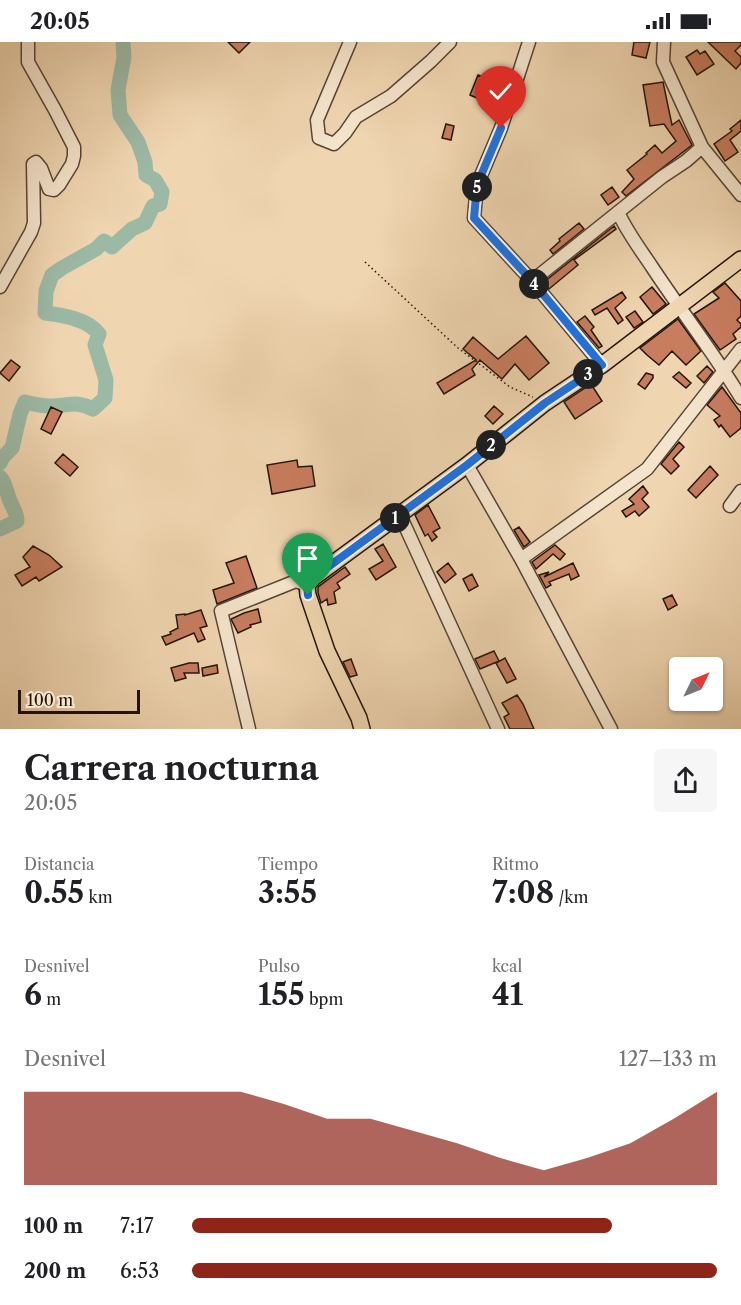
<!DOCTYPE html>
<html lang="es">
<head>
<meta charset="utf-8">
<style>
	:root { --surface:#fff; --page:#f6f6f6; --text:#202124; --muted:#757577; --accent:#8f2418 }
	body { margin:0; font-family:"Libre Caslon Text",serif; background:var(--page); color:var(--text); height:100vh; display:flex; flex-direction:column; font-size:22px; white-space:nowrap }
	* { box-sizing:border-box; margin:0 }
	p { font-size:20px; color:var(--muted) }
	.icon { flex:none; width:33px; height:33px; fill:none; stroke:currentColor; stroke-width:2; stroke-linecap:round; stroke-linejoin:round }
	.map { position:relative; height:687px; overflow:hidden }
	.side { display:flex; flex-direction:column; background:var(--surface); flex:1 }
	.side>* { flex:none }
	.needle { width:39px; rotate:47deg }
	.controls { position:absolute; left:669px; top:615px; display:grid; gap:12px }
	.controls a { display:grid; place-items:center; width:54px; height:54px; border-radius:6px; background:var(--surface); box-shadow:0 2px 4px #0004; font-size:30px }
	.scale { position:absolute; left:18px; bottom:15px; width:122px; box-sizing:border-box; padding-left:6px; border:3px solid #23140a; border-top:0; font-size:16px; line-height:21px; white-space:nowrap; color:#23140a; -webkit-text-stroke:4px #f5e4cc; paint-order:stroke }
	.pin { position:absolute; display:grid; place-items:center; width:51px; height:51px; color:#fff; margin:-62px -26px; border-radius:50% 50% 50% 0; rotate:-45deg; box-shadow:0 0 6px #0007 }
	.pin .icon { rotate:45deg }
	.km { position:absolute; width:30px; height:30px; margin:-15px; border-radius:50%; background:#222; color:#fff; font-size:16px; line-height:30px; text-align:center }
	.round { display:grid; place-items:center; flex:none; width:63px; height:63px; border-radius:6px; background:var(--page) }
	.headline { display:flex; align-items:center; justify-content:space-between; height:102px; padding:0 24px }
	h1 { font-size:33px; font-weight:800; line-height:45px }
	.metrics { display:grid; grid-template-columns:repeat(3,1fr); gap:9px; height:102px; padding:6px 24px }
	.metrics div { display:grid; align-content:center }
	.metrics b { font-size:30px; font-weight:800 }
	.metrics small { font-size:16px; font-weight:400 }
	.metrics p { font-size:16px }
	.chart { height:168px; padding:12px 24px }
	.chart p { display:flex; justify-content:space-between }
	.chart svg { width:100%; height:108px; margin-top:6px; fill:var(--accent); opacity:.7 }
	ul { padding:0 24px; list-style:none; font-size:20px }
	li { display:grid; grid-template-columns:96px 72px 1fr; align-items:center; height:45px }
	li i { height:15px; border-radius:8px; background:var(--accent) }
	.status { display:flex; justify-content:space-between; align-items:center; height:42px; padding:0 30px; background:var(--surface); direction:ltr }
	.status svg { height:16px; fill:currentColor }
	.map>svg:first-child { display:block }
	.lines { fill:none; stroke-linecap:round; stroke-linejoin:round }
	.river { stroke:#9bb9a5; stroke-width:15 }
	.building { fill:#c87d5f; stroke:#23140a; stroke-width:1.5 }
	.minor-casing { stroke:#564434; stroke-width:15 }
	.major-casing { stroke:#23140a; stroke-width:18 }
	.path { stroke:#23140a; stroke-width:1.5; stroke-dasharray:1.5 3; stroke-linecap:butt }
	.minor { stroke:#f5e4cc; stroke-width:12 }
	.major { stroke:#efd5b0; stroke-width:15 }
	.route-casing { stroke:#fff; stroke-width:12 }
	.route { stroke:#1a73e8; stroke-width:8 }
</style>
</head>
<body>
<div class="status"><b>20:05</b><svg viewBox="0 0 49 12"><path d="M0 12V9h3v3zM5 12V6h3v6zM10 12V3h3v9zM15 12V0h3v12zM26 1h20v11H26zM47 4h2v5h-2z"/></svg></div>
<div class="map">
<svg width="741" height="687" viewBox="0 0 741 687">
	<rect width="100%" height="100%" fill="#efd5b0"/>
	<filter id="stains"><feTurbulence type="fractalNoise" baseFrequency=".00333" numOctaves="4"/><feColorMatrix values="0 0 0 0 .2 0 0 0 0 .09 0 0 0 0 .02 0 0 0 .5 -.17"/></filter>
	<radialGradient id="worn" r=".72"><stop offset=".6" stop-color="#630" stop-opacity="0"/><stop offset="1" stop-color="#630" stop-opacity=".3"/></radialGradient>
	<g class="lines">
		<path class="river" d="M0 421 3 415 12 406 20 372 25 360C33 362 41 364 50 364 68 364 76 358 93 367L105 356 106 338 95 303 99 292C88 277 63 273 45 271L46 249 52 233 62 226 96 207 104 199 112 205 132 187 145 181 153 164 160 162 162 150 155 138 146 133 145 120 138 100 120 73 118 48 124 15 123 0
			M0 435C7 443 6 450 10 459 13 467 17 470 17 479L0 487"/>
	</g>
	<path class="building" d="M228 0H250L239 11Z
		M634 0H650L646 16 632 13Z
		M708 0H741V3L735 9 741 15V21L736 27Z
		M697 8 700 12 705 9 714 22 697 33 686 15Z
		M478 33 495 40 486 60 470 53Z
		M663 40 672 83 679 78 692 103 626 154 622 150 634 137 627 128 647 112 646 111 655 103 662 111 676 99 664 82 650 84 643 43Z
		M741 78V89L730 98 738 110 725 119 714 102 732 89 730 87Z
		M446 82 454 84 451 98 442 96Z
		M612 145 619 155 608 163 601 153Z
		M579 181 584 187 553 212 550 208 560 199 559 197Z
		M614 184 616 187 574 218 578 223 549 247 544 240Z
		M725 241 741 259V274L737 278 741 282V285L733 292 736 297 720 308 694 272 719 256 713 250Z
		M652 245 666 262 653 272 640 255Z
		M622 250 626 256 615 266 623 278 618 282 607 266 595 273 592 268Z
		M635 269 643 280 634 286 626 275Z
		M585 274 594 285 591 288 602 304 599 306 577 280Z
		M678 277 701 309 686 323 672 309 659 323 647 313 640 306Z
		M526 294 549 321 529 338 515 322 502 337 480 318 472 327 475 333 444 352 437 341 476 318 463 307 473 295 498 317Z
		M11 318 20 325 9 339 0 331Z
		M707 324 713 330 704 341 697 334Z
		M679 330 691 341 686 346 673 335Z
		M646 331 653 333V336L645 347 638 342Z
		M591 342 602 359 575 377 564 360Z
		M722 345 741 371V386L730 395 721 383 719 385 714 378 720 374 707 363Z
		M494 364 503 372 493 382 485 374Z
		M51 365 62 370 51 392 41 387Z
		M679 400 684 405 673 417 679 424 671 432 661 422Z
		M63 412 78 425 70 434 55 421Z
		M297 418 298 425 312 424 315 444 272 452 267 423Z
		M710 424 718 433 696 456 688 448Z
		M643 444 648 451 642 457 649 465 639 474 635 469 626 475 622 469 634 462 629 457Z
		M428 463 440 486 433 490 437 495 432 499 428 492 425 494 415 473Z
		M519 485 530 500 524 505 514 488Z
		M383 502 396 525 376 538 369 527 383 519 375 507Z
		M555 503 565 512 560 518 553 512 536 527 532 520Z
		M33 504 49 513 62 525 39 539 36 535 22 544 15 533 30 525 23 515Z
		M246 514 257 546 217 562 213 548 234 541 226 521Z
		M448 521 456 532 445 541 437 530Z
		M573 521 579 534 571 538 569 532 549 540 551 543 546 546 539 533 549 530 544 535Z
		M345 525 350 532 337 541 340 546 334 550 336 561 328 563 327 557 321 561 318 551V545Z
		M472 532 478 544 469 549 463 537Z
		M672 553 677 563 668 568 663 557Z
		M258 567 261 580 250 583 251 585 238 591 231 577 244 571Z
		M201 568 207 584 200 586 205 597 198 600 194 591 166 603 162 595 171 592 170 590 178 586 176 573 185 572V573Z
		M494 609 499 619 480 627 475 617Z
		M505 616 516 637 507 641 496 621Z
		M351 617 357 633 350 635 343 620Z
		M189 621H198L199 631H184L186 636 175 639 171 626Z
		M217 623 218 631 203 634 202 626Z
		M517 653 523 662 534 687H510L504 675 509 672 502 661Z"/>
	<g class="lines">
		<g class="minor-casing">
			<path id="minor" d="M350 0 317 78 319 96 334 102 345 91 356 75 391 54 431 19 450 0
				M529 0 501 86 477 143 474 176 532 239 602 323
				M664 0 663 20 702 105 741 153
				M618 170C627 190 640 207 652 225 681 269 714 311 741 356
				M532 239 662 135 686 119 702 105
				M0 245 31 190 34 181 33 122 36 120 41 126 49 147 54 148 59 143 72 122 74 114V105L55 68 28 20V0
				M467 423 521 517 611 687
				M730 464 741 449
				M400 473 498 687
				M521 517 647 427 741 307
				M249 687 221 569 296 539 307 543"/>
		</g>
		<g class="major-casing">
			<path id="major" d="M362 687 359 676 327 609 308 553 307 543 313 536 467 423 545 361 602 323 741 217"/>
		</g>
		<path class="path" d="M365 220 458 306 510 345 533 355"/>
		<use href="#minor" class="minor"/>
		<use href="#major" class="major"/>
	</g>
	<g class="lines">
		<g class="route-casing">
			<path id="route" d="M308 553 307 543 313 536 467 423 545 361 602 323 532 239 474 176 477 143 501 86"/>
		</g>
		<use href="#route" class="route"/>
	</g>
	<rect width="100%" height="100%" filter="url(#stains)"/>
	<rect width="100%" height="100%" fill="url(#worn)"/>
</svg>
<div class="controls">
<a><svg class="needle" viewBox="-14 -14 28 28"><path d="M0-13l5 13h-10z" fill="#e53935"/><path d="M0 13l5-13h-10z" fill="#757577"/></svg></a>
</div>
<div class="scale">100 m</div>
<div class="pin" style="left:308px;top:553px;background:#1e9e55"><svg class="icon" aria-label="arrive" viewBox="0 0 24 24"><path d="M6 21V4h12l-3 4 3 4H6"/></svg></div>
<div class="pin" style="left:501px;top:86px;background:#d93025"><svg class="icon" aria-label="check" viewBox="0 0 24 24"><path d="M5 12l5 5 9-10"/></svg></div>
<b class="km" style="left:395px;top:476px">1</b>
<b class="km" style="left:491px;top:403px">2</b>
<b class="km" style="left:588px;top:332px">3</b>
<b class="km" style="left:534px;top:242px">4</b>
<b class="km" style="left:477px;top:145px">5</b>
</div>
<section class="side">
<div class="headline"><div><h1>Carrera nocturna</h1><p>20:05</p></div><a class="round"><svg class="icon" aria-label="share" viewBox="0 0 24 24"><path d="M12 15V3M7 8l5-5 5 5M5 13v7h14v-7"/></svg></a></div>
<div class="metrics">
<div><p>Distancia</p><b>0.55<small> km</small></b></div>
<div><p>Tiempo</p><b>3:55</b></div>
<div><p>Ritmo</p><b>7:08<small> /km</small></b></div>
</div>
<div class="metrics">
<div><p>Desnivel</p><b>6<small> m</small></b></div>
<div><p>Pulso</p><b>155<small> bpm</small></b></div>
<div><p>kcal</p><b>41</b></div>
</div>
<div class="chart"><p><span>Desnivel</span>127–133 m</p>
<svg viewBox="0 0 160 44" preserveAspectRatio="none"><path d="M0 44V6L10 6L20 6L30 6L40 6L50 6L60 11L70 17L80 17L90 22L100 27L110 33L120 38L130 33L140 27L150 17L160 6V44z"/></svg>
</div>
<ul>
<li><b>100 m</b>7:17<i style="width:80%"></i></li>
<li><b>200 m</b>6:53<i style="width:100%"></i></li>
</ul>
</section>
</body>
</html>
